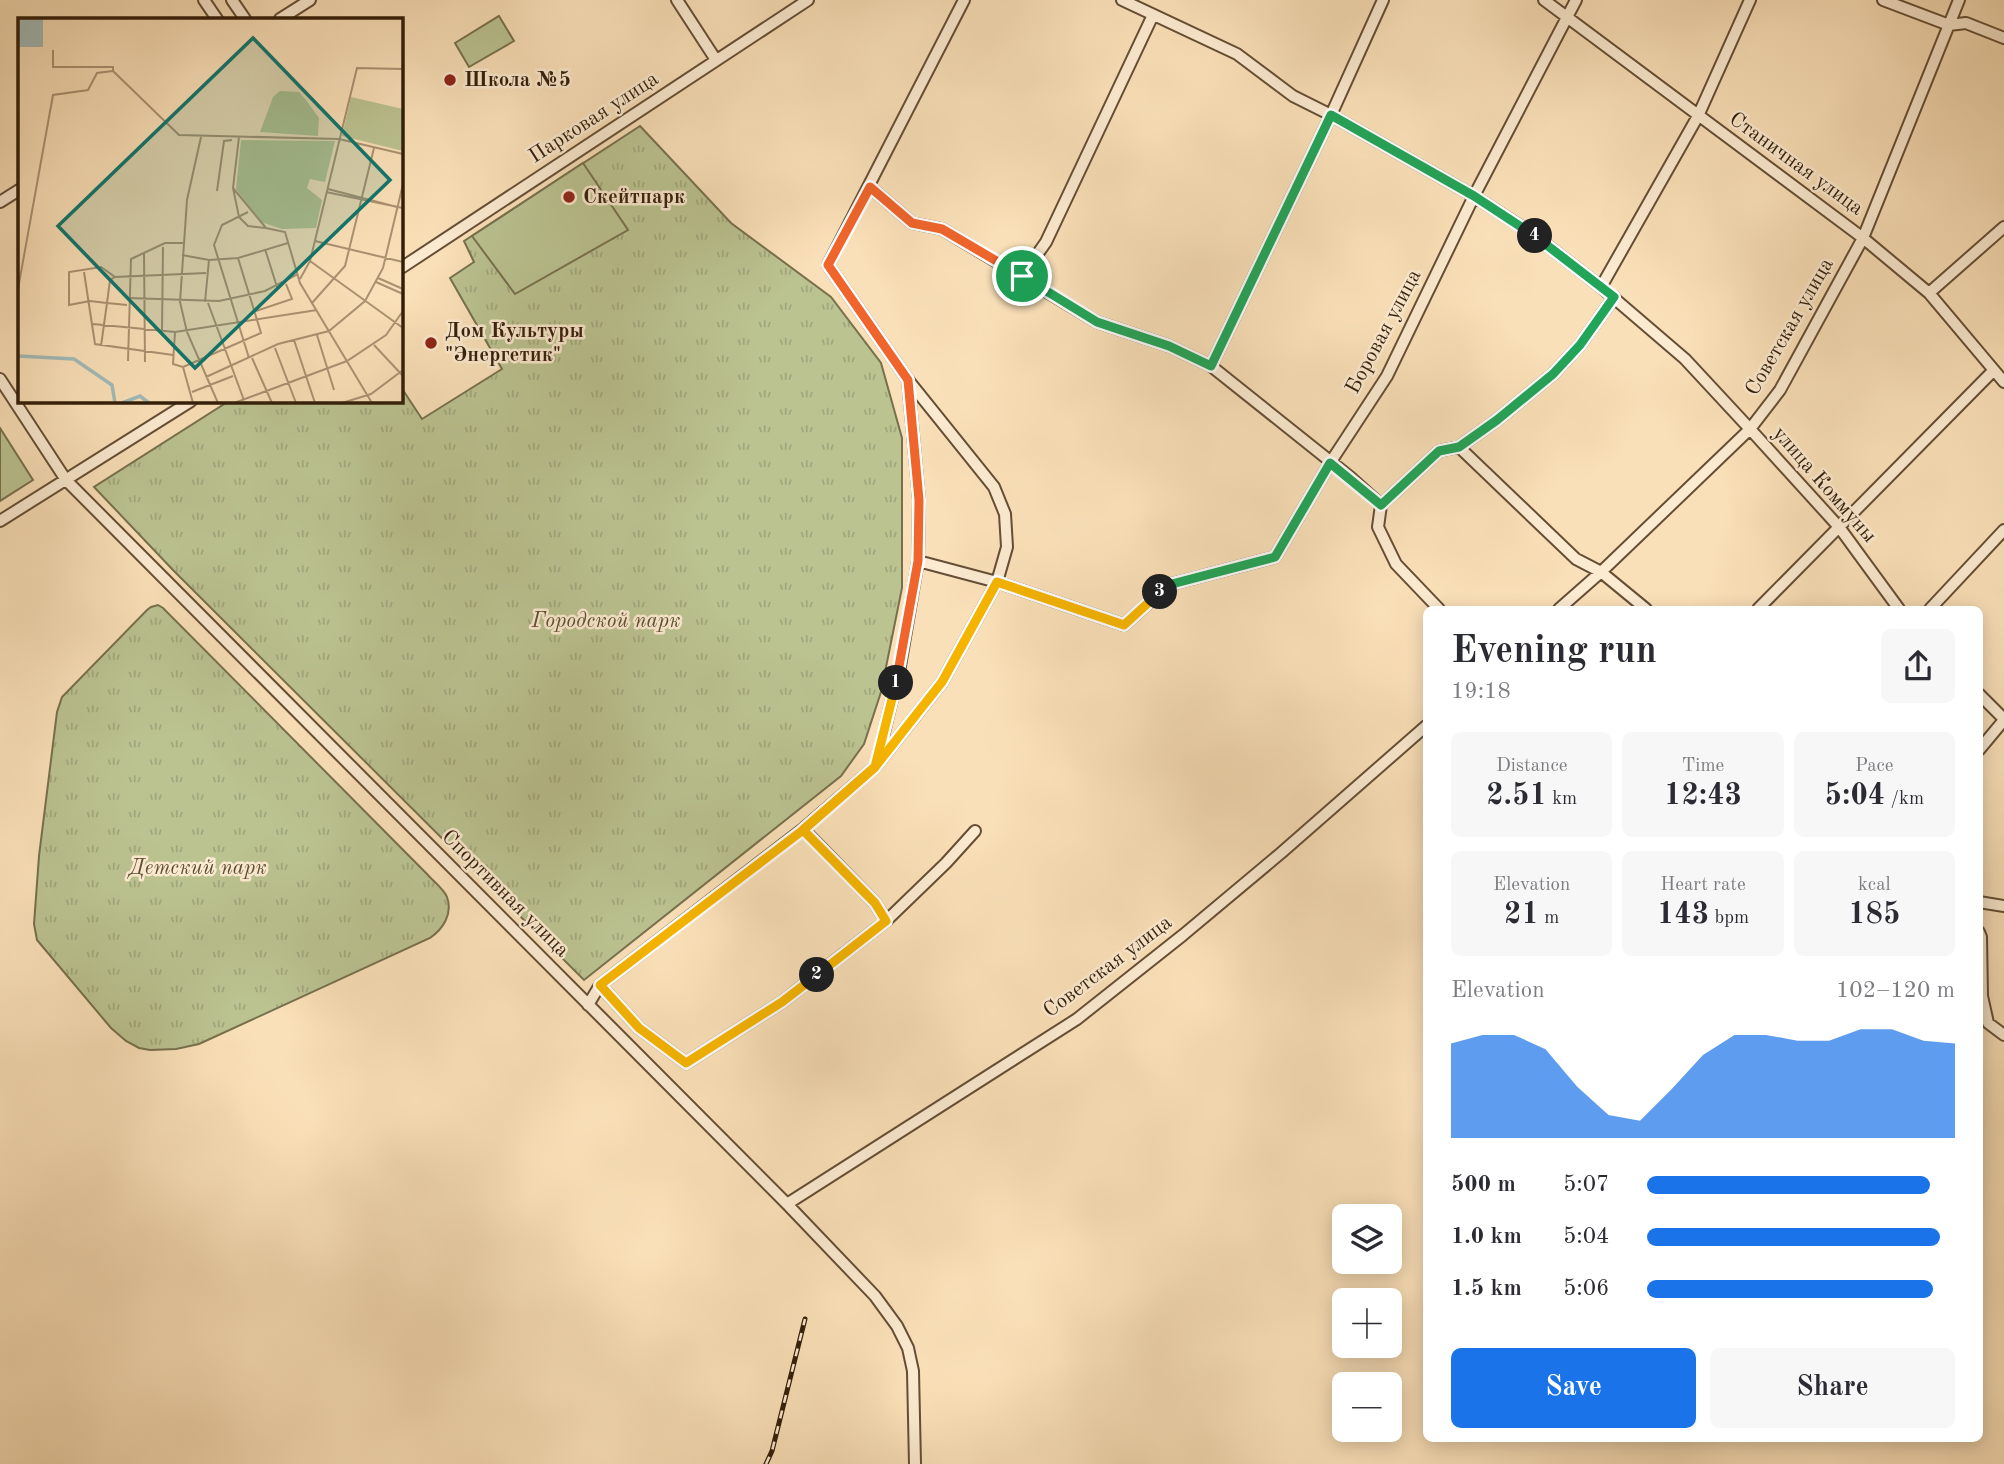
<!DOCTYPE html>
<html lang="en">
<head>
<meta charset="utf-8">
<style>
	:root { --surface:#fff; --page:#f7f7f7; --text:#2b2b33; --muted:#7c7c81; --accent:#1a73e8 }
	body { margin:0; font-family:"Old Standard TT",serif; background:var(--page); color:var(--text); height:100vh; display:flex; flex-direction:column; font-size:26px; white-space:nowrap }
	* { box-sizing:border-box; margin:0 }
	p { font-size:23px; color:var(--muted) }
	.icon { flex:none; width:38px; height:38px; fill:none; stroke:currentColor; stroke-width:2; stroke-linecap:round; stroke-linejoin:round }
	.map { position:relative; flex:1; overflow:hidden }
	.panel { position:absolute; left:1423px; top:606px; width:560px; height:836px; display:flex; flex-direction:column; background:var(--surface); border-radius:10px; box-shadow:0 4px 18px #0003 }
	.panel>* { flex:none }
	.buttons { position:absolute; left:1332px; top:1204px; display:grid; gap:14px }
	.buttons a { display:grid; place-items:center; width:70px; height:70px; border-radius:10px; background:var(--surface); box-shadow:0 4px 18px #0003; font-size:35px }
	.pin { position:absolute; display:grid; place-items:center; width:60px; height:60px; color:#fff; margin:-30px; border:4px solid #fff; border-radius:50%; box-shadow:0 2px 7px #0007 }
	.km { position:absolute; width:35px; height:35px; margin:-18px; border-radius:50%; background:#222; color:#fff; font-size:19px; line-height:35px; text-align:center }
	.round { display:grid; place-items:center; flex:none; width:74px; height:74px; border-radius:10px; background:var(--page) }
	.headline { display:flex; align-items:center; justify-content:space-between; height:119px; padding:0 28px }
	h1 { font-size:38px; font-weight:600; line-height:52px }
	.figures { display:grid; grid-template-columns:repeat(3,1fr); gap:10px; height:119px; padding:7px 28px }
	.figures div { display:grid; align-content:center; border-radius:10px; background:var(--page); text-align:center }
	.figures b { font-size:30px; font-weight:600 }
	.figures small { font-size:19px; font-weight:400 }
	.figures p { font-size:19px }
	.chart { height:196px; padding:14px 28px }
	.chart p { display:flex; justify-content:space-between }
	.chart svg { width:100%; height:126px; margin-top:7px; fill:var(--accent); opacity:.7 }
	.action { display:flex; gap:14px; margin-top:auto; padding:14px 28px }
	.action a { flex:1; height:80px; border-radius:10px; background:var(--accent); color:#fff; font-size:28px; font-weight:600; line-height:80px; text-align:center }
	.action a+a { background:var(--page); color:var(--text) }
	ul { padding:0 28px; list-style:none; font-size:23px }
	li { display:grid; grid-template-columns:112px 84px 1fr; align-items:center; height:52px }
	li i { height:18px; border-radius:9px; background:var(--accent) }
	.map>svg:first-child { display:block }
	.grass { fill:url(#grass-tufts); stroke:#77704d; stroke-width:2 }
	.pitch { fill:#bbc391; stroke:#77704d; stroke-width:2 }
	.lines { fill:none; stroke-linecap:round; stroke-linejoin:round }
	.minor-casing { stroke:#654e35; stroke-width:14 }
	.minor { stroke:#fcebd1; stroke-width:10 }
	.rail-casing { stroke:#331e09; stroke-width:5 }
	.rail { stroke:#fcebd1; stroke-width:2.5; stroke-dasharray:8; stroke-linecap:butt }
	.split-1-casing { stroke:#fff; stroke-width:14 }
	.split-2-casing { stroke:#fff; stroke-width:14 }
	.split-3-casing { stroke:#fff; stroke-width:14 }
	.split-4-casing { stroke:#fff; stroke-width:14 }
	.split-5-casing { stroke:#fff; stroke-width:14 }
	.split-1 { stroke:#f0652b; stroke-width:9 }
	.split-2 { stroke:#f5b400; stroke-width:9 }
	.split-3 { stroke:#f5b400; stroke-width:9 }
	.split-4 { stroke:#22a559; stroke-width:9 }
	.split-5 { stroke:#22a559; stroke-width:9 }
	.poi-dot { fill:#8f2418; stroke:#fcebd1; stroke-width:2.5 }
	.labels { text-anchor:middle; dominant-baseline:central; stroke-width:5; stroke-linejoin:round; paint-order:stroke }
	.poi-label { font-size:21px; font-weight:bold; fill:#331e09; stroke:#fcebd1; text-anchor:start }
	.street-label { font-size:21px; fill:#331e09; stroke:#fcebd1 }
	.park-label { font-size:21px; font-style:italic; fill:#5c5032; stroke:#fcebd1 }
	.inset-river { fill:none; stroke:#a2bbb9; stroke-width:3.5 }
	.inset-road { fill:none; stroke:#aa9272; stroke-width:2 }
	.view { fill:#0f766e; fill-opacity:0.15; stroke:#0f766e; stroke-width:3.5 }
	.inset-edge { fill:none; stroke:#331e09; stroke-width:3.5 }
</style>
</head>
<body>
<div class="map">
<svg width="2004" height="1464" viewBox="0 0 2004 1464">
	<defs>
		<pattern id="grass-tufts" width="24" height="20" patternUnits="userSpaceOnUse" patternTransform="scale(1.75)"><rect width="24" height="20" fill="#bbc391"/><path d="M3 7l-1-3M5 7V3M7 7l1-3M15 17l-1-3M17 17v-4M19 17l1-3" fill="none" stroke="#a1a77c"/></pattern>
	</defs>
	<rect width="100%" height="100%" fill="#fae0b8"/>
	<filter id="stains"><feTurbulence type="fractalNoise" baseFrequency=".00286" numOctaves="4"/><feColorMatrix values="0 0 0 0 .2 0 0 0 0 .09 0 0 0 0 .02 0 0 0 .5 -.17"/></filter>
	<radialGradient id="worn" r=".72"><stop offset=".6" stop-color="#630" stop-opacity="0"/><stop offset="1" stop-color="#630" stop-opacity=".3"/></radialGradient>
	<path class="grass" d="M640 126 731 223 831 297 881 363 902 438V588L881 692 864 744 841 776 584 980 173 570 94 487 229 401H401V387L422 419 502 369 450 278 474 262 464 241Z
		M158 605 163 608 427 874C433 881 444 889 447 897 453 914 443 929 430 938L199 1044 176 1049 150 1050 139 1048 126 1041 111 1028 37 940 34 924 39 856 57 712 62 697 147 610 151 607Z"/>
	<path class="pitch" d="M499 16 514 41 469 67 455 43Z
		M583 163 628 230 515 294 472 236Z
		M0 428 33 480 0 501Z"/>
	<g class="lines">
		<g class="minor-casing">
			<path id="minor" d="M204 0 217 19
				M232 0 245 19
				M677 0 716 60
				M1122 0 1237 54 1293 96 1331 115 1474 196 1534 235 1601 287 1685 359 1750 429 1839 527 1899 609
				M1544 0 1863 238 1929 293 2004 382
				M1883 0 1949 25 1966 23 2004 38
				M280 19 310 0
				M870 187 912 223 942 229 1097 322 1169 346 1211 366 1350 477 1381 505
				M0 202 19 190
				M401 268 808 0
				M1022 276 1046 242 1153 15
				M1601 287 1698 116 1750 0
				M1929 293 2004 227
				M1211 366 1331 115 1383 0
				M0 379 66 480 787 1204 875 1296 897 1326 908 1348 913 1371 915 1464
				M1459 447 1576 559 1601 572 1646 609
				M1381 505 1439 451 1459 447 1497 420 1553 374 1580 345 1614 297
				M1381 505 1378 527 1396 564 1439 609
				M0 521 191 401
				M918 561 997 582 1124 625 1168 585 1275 557 1330 463 1387 376 1474 196 1576 0
				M1559 609 1601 572 1750 429 1780 390 1863 238 1959 0
				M1758 609 1994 370
				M1930 609 2004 530
				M1979 694 2004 719
				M1979 750 2004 720
				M877 761 900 666 918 561 919 500 908 380 828 265 964 0
				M803 829 875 903 886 921
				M1979 902 2004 906
				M1979 932 1981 937 1982 996 1988 1023 2004 1035
				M600 985 639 1028 686 1063 782 1002 886 921 946 863 975 831
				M588 1005 600 985 803 829 875 767 942 682 997 582 1007 547 1005 514 994 487 908 380
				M787 1204 1077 1019 1183 935 1281 853 1426 726"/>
		</g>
		<use href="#minor" class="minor"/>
		<g class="rail-casing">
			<path id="rail" d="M766 1464 772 1451 805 1319"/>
		</g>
		<use href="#rail" class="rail"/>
	</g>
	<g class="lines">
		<g class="split-1-casing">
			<path id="split-1" d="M896 683 918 561 919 500 908 380 828 265 870 187 912 223 942 229 1022 276"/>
		</g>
		<g class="split-2-casing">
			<path id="split-2" d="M817 975 782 1002 686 1063 639 1028 600 985 803 830 875 767 896 683"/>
		</g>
		<g class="split-3-casing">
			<path id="split-3" d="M817 975 886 921 875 903 803 830 875 767 919 711 942 682 997 582 1124 625 1160 592"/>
		</g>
		<g class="split-4-casing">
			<path id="split-4" d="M1160 592 1168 585 1275 557 1330 463 1381 505 1439 451 1459 447 1497 420 1553 374 1580 345 1614 297 1535 236"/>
		</g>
		<g class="split-5-casing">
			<path id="split-5" d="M1022 276 1097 322 1169 346 1211 366 1331 115 1474 196 1535 236"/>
		</g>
		<use href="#split-1" class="split-1"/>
		<use href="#split-2" class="split-2"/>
		<use href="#split-3" class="split-3"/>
		<use href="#split-4" class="split-4"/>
		<use href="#split-5" class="split-5"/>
	</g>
	<g class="poi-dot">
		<circle cx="450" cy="80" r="7"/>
		<circle cx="569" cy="197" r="7"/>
		<circle cx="431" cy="343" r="7"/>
	</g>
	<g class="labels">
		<g class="poi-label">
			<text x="464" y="80">Школа №5</text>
			<text x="583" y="197">Скейтпарк</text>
			<text x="445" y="331">Дом Культуры<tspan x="445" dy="24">"Энергетик"</tspan></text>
		</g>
		<g class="street-label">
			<text transform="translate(594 118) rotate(-33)">Парковая улица</text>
			<text transform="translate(1796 164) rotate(36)">Станичная улица</text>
			<text transform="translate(1790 327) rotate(-60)">Советская улица</text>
			<text transform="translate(1384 332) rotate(-62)">Боровая улица</text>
			<text transform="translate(1824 485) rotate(49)">улица Коммуны</text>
			<text transform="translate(505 894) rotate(45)">Спортивная улица</text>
			<text transform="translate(1108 967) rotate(-37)">Советская улица</text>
		</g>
		<g class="park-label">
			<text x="606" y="621">Городской парк</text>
			<text x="198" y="868">Детский парк</text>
		</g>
	</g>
	<g transform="translate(18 18)">
		<rect width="385" height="385" fill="#fae0b8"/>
		<path d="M262 73 281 74 288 82 301 100 300 118 242 114 255 79ZM223 122 317 123 307 164 292 161 289 170 304 182 298 210 264 211 243 204 218 171Z" fill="#bbc391"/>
		<path d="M333 79 385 91V133L324 118Z" fill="#bbc391"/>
		<path d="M0 0H25V29H0Z" fill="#a2bbb9"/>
		<path class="inset-river" d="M0 338 56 341 94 367 97 385M104 385 122 378 131 385"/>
		<path class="inset-road" d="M35 32V49H95V53M95 53 161 117 321 121 385 136M183 119 169 182 162 284 169 314 200 385M221 119 215 170 221 199 230 208 247 210M215 170 248 210 267 214 282 265 354 385M310 171 379 189M199 173 206 123 214 122M308 174 385 190M230 194 204 207 196 227 231 340M297 223 385 244M247 231 259 269M126 235 127 344M164 237 191 242 220 240 270 225M292 243 385 310M66 254 77 326 155 337M97 259 188 255M360 260 385 271M282 261 292 243 339 50 385 51M358 264 385 276M0 271 35 77 70 72 79 55 95 53M110 280 201 283 247 273 280 256M187 284 191 242M190 285 227 385M294 285 327 248 356 130M238 293 274 281 268 266M75 306 157 314 299 292M144 313 145 229M157 314 155 346 165 349 175 385M299 317 316 372M276 322 297 385M356 327 385 358M83 328 89 285 92 262 97 259 83 249 51 254V287L72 283 89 285 109 287M257 330 278 385M234 340 254 385M110 343 113 241 147 225H165M165 349 243 315 220 240M188 359 260 326 311 313 347 283 365 250 385 166M174 374 215 358M216 385 329 343 368 317 385 293M324 385 353 376 385 352"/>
		<path class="view" d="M235 20 372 162 177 350 40 208Z"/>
		<rect width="385" height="385" class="inset-edge"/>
	</g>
	<rect width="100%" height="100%" filter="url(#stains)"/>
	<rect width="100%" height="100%" fill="url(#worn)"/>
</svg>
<div class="buttons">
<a><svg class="icon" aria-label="layers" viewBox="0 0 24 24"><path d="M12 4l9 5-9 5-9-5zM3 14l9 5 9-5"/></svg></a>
<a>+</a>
<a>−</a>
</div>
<div class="pin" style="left:1022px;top:276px;background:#1e9e55"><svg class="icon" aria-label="arrive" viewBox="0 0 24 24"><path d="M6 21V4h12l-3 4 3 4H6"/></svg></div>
<b class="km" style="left:896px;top:683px">1</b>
<b class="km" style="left:817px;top:975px">2</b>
<b class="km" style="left:1160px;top:592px">3</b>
<b class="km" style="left:1535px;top:236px">4</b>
<section class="panel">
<div class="headline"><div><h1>Evening run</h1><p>19:18</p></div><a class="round"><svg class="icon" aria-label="share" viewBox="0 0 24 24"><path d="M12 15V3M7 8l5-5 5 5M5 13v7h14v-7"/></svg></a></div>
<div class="figures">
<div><p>Distance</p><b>2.51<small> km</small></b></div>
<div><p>Time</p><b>12:43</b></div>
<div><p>Pace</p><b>5:04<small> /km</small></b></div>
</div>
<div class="figures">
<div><p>Elevation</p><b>21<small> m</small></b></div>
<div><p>Heart rate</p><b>143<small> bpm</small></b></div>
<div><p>kcal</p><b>185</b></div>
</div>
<div class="chart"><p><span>Elevation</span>102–120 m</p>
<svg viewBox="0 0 160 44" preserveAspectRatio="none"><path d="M0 44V11L10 8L20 8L30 13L40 26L50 36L60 38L70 27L80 15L90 8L100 8L110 10L120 10L130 6L140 6L150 10L160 11V44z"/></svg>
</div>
<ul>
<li><b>500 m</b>5:07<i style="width:92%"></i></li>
<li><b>1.0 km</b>5:04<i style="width:95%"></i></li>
<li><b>1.5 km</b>5:06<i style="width:93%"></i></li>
</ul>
<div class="action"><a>Save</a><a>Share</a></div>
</section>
</div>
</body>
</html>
